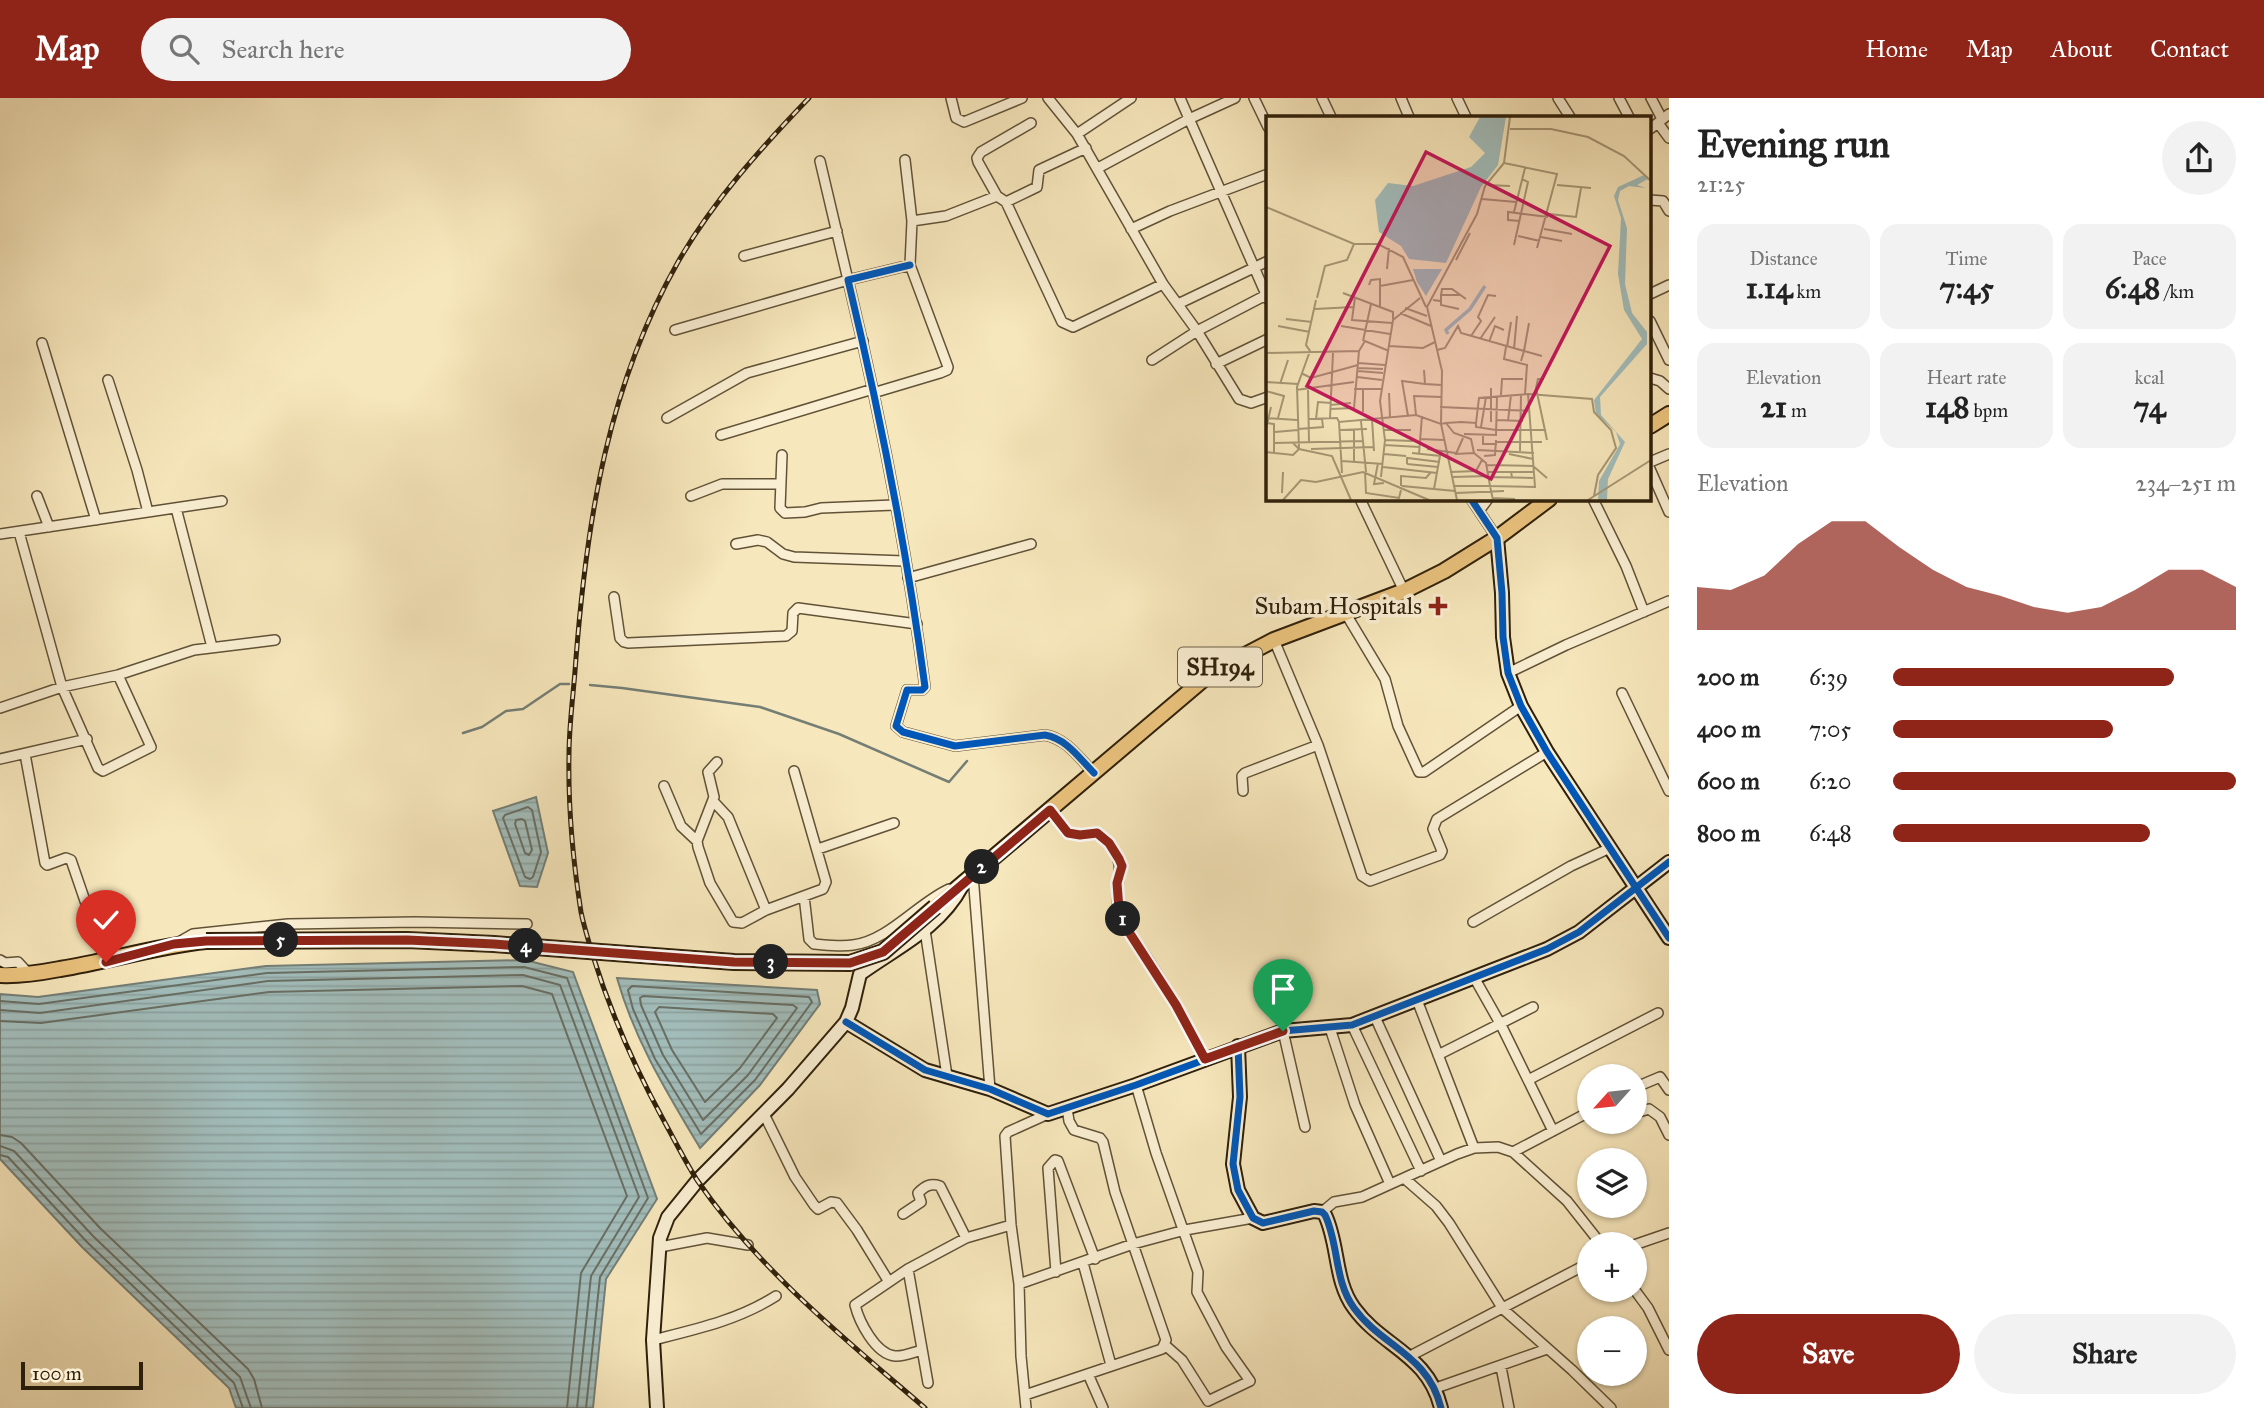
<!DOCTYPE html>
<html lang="en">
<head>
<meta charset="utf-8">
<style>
	:root { --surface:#fff; --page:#f2f2f2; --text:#222; --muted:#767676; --accent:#8f2418 }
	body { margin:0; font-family:"IM FELL Great Primer",serif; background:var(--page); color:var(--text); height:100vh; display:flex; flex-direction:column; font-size:26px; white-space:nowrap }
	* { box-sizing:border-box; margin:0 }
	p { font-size:23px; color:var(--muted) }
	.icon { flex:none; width:38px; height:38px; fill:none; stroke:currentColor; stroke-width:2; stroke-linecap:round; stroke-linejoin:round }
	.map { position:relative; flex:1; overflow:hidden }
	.details { display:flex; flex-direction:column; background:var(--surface); width:595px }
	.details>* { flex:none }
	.needle { width:46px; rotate:243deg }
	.controls { position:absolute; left:1577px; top:966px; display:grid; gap:14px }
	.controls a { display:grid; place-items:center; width:70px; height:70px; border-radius:50%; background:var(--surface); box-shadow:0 2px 5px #0004; font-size:35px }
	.scale { position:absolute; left:21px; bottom:18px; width:122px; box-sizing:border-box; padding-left:7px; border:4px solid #2f200b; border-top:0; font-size:19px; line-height:24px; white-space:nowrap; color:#2f200b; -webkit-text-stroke:5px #faefd3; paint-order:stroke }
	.pin { position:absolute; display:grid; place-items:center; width:60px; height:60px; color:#fff; margin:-72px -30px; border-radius:50% 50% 50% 0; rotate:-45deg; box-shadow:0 0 7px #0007 }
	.pin .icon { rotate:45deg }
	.km { position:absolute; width:35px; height:35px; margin:-18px; border-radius:50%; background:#222; color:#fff; font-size:19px; line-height:35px; text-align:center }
	.round { display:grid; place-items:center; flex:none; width:74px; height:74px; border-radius:37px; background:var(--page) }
	.head { display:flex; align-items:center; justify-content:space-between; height:119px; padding:0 28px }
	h1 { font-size:38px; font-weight:700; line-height:52px }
	.metrics { display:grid; grid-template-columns:repeat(3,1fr); gap:10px; height:119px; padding:7px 28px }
	.metrics div { display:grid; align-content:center; border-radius:18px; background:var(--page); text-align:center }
	.metrics b { font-size:30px; font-weight:700 }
	.metrics small { font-size:19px; font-weight:400 }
	.metrics p { font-size:19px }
	.chart { height:196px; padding:14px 28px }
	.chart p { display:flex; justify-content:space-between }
	.chart svg { width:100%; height:126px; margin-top:7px; fill:var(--accent); opacity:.7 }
	.action { display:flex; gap:14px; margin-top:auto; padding:14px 28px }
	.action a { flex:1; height:80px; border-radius:42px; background:var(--accent); color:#fff; font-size:28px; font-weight:700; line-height:80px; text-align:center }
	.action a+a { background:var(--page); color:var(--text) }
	ul { padding:0 28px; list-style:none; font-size:23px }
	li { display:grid; grid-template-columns:112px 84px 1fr; align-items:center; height:52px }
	li i { height:18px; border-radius:9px; background:var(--accent) }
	header { display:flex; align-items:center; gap:42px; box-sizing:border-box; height:98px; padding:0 35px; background:var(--accent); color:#fff }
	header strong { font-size:33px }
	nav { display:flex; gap:38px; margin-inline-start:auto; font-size:24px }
	.search { width:490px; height:63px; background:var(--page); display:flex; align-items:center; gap:18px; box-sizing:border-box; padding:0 24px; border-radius:38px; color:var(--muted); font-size:26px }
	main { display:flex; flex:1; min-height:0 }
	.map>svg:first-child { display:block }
	.water { fill:url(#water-rules); stroke:#747e75; stroke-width:2 }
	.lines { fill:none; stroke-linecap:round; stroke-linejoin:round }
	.shore { stroke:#686e63; stroke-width:2 }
	.stream { stroke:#747e75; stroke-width:2.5 }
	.street-casing { stroke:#615237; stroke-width:12 }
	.secondary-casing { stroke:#2f200b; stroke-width:16 }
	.primary-casing { stroke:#2f200b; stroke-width:18 }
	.street { stroke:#faefd3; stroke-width:9 }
	.secondary { stroke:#faefd3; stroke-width:12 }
	.primary { stroke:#ecc47e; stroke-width:14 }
	.rail-casing { stroke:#2f200b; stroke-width:5 }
	.rail { stroke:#faefd3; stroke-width:2.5; stroke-dasharray:8; stroke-linecap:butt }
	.primary-bridge-casing { stroke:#2f200b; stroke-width:18; stroke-linecap:butt }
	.primary-bridge { stroke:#ecc47e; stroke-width:14 }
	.cycleway-casing { stroke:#faefd3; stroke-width:11 }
	.cycleway { stroke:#0057b8; stroke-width:7 }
	.route-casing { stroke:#fff; stroke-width:14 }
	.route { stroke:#8f2418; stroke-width:9 }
	.poi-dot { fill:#8f2418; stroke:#faefd3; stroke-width:2.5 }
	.labels { text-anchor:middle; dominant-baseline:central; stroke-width:7; stroke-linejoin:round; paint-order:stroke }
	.shield { fill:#faefd3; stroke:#6c5e47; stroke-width:2 }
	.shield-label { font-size:23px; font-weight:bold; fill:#2f200b }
	.poi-label { font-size:24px; fill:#2f200b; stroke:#faefd3; text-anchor:end }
	.inset-river { fill:none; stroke:#a2bdbb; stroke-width:3.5 }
	.inset-road { fill:none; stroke:#a79775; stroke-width:2 }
	.view { fill:#c2185b; fill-opacity:0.15; stroke:#c2185b; stroke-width:3.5 }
	.inset-edge { fill:none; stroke:#2f200b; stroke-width:3.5 }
</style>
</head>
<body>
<header>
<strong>Map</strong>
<div class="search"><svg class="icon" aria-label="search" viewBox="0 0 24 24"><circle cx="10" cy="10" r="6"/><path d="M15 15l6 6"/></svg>Search here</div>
<nav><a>Home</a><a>Map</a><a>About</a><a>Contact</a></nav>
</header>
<main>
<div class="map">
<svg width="1669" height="1310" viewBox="0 0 1669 1310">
	<defs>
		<pattern id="water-rules" width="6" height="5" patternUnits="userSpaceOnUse" patternTransform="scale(1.75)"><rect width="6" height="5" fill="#a2bdbb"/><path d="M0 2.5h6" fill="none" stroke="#8ca29f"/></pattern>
	</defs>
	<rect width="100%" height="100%" fill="#f7e7bc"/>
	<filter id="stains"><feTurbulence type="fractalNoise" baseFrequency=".00286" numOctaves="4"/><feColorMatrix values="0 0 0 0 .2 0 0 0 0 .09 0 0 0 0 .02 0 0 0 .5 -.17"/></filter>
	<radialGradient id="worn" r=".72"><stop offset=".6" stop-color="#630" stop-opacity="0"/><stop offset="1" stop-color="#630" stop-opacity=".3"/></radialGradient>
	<path class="water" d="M536 699 548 755 537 789 520 788 493 713Z
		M525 862 573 874 657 1101 606 1181 593 1310H236L229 1290 82 1149 0 1061V896L38 899 266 868Z
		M617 880 817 892 820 906 760 987 700 1050C666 993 635 943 617 880Z"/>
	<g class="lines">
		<path class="shore" d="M528 709 532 712 541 754 533 779 530 781 525 779 503 720 505 717Z
			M522 721 525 723 532 752 529 757 525 755 515 726 516 722Z
			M632 888 809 899 812 904 755 982 701 1036 655 961 633 911 628 892Z
			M643 898 793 907 797 910 748 977 703 1022 663 957 641 907 640 900Z
			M0 903 39 906 267 875 524 869 567 880 648 1100 600 1179 586 1310
			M659 909 773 916 777 920 740 970 705 1004 672 952 655 914Z
			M0 912 40 915 268 883 523 877 560 887 639 1099 591 1178 577 1310
			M0 923 41 925 269 894 522 888 552 896 627 1098 581 1175 567 1310
			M0 1037 12 1039 21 1045 100 1130 248 1271 254 1281 262 1310
			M0 1048 14 1053 93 1138 240 1279 251 1310
			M0 1057 8 1059 87 1144 234 1285 243 1310"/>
		<path class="stream" d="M590 587 622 590 760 609 839 636 949 684 967 663
			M463 635 482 629 506 613 523 611 560 586H569"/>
		<g class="street-casing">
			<path id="street" d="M951 0 956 20 964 24 1022 0
				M1048 0 1077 36
				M1131 0 1077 36 1163 186 1197 233 1239 301 1251 305 1268 299
				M1180 0 1268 201
				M1254 0 1268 29
				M1322 0 1331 19
				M1401 0 1409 19
				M1457 0 1466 19
				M1558 0 1570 19
				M1619 0 1629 19
				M1651 0 1662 21
				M1658 25 1669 40
				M1650 31 1669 16
				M905 62 912 123
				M1098 70 1189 21 1235 0
				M997 98 978 64 977 60 981 54 1031 25
				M1650 102 1663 103 1669 113
				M1006 104 1062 224 1073 229 1163 186
				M1131 131 1170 113 1268 76
				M744 158 837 133
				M910 167 848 182C880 316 907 453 925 589L922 592H907L896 628 903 634 955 648 1045 637C1067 641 1079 660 1094 675
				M1650 196 1669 187
				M1178 206 1268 163
				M1650 223 1669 262
				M675 232 848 182 820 63
				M42 245 96 422
				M1152 262 1197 233 1268 196
				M1216 266 1268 241
				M1650 280 1660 283 1669 291
				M108 282 137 372 148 414
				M873 295 940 275 947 272 948 269 910 167 912 123 946 118 997 98 1006 104 1037 89 1039 72 1086 50
				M667 320 747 275 863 243
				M721 337 873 291
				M782 357 780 410 785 415 805 414 821 410 894 407
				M1650 364 1669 356
				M1650 371 1669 414
				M37 398 49 429
				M691 398 722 386H780
				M1360 401 1404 493
				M1471 401 1497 440
				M1593 401 1626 468 1644 514
				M176 410 212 549
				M1479 413 1488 401
				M19 434 62 589 98 670 103 673 151 649 118 577
				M0 436 222 403
				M736 446 758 442 767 444 783 456 794 459 904 463
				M908 480 1031 446
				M614 499 620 540 624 544 628 545 786 538 792 533 793 515 798 510 917 526
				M1346 516 1385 581 1398 628 1419 674H1424L1521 608
				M1508 575 1566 547 1669 503
				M1622 595 1669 693
				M0 610 62 589 118 577 194 552 275 542
				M1318 647 1362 778 1370 783 1440 757 1442 753 1433 731 1437 721 1547 654
				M25 656 45 765 47 767 66 760 71 762 106 864
				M0 661 87 641
				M717 664 708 674 714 699 697 743 698 749 710 785 733 824 742 825 766 812
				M794 673 826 784 823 791 804 798
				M664 688 681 728 697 743
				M1243 693 1242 678 1245 675 1318 647 1274 542
				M713 703 728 719 766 812 804 798 809 841 814 846C827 847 841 849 853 847 888 843 918 805 949 791
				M1050 712 1067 735C1085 742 1094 726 1110 747 1130 772 1111 785 1119 813 1126 833 1141 850 1152 868 1172 898 1188 930 1205 961
				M818 751 894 725
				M973 777 990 991
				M1473 824 1571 768 1610 750
				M925 832 947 978
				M179 844 193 836 288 826 415 824 527 826
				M0 862 5 865 18 864 29 876
				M1475 881 1501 927 1553 1033
				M1417 902 1474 1050
				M1375 919 1441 1063
				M1352 927 1421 1073
				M1330 930 1355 1007 1390 1086
				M1283 933 1305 1029
				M1438 957 1533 909
				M1528 982 1658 915
				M1136 987 1156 1055 1198 1174 1197 1194 1226 1249 1250 1283 1208 1303 1182 1262 1165 1247
				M1634 990 1660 979 1669 992
				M1639 1014 1649 1011 1660 1019 1669 1037
				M764 1016 795 1079 814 1107 818 1111 831 1104 837 1105 857 1132 889 1184
				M1513 1054 1567 1103 1601 1146
				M1404 1080 1436 1108 1449 1125 1503 1211 1572 1272 1611 1310
				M1322 1114 1334 1104 1362 1099 1457 1056 1474 1050 1498 1049 1513 1054 1589 1014
				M903 1116 921 1104 918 1095C925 1088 930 1085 940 1088L966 1140
				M1634 1147 1669 1135
				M660 1149 707 1140 748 1147
				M1083 1165 1111 1267
				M908 1171 928 1285
				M1056 1174 1048 1070 1055 1062 1058 1063 1095 1161
				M1019 1186 1133 1146 1185 1132 1253 1120
				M1634 1191 1648 1210 1669 1252
				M653 1242C697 1231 738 1222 776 1198
				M922 1252C914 1254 903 1259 895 1258 875 1256 859 1223 855 1207L908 1171 966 1140 1011 1127
				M1410 1258 1589 1165
				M1501 1269 1509 1310
				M1088 1276 1103 1310
				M1436 1290 1547 1251
				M1025 1297 1162 1251 1166 1242 1115 1094 1103 1044 1100 1040 1074 1032 1069 1023 1067 1010
				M1026 1310 1021 1258 1019 1186 1011 1127 1005 1038 1008 1034 1048 1016"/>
		</g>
		<g class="secondary-casing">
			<path id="secondary" d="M1497 440 1502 495 1503 539 1508 575 1521 608 1547 654 1669 840
				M846 924 925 972 990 991 1048 1016 1136 987 1283 933 1352 927 1547 851 1579 834 1669 764
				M1238 948 1240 999 1233 1066 1238 1092 1253 1120 1263 1125 1314 1113 1322 1114 1325 1117C1339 1146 1334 1183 1354 1210 1382 1249 1428 1256 1441 1310
				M657 1310 653 1242 660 1140 668 1119 698 1082 788 991 846 924 852 910 860 876C897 849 939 831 962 788"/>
		</g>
		<g class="primary-casing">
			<path id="primary" d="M1650 328 1669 316
				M935 809 1211 575 1274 542 1404 493 1444 473 1497 440 1549 401
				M0 877C21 878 39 875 60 871 109 863 157 848 206 843"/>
		</g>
		<use href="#street" class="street"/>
		<use href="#secondary" class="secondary"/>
		<use href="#primary" class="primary"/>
		<g class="rail-casing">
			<path id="rail" d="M809 0C761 50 713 103 678 164 608 288 587 420 576 560 574 592 569 625 569 657 568 709 573 763 581 814 584 829 589 844 593 858 611 916 635 970 664 1023 675 1043 685 1063 697 1082 758 1171 844 1240 925 1310"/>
		</g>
		<use href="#rail" class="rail"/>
		<g class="primary-bridge-casing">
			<path id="primary-bridge" d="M206 843 407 842 494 846 734 864 850 865 883 854 935 809"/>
		</g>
		<use href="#primary-bridge" class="primary-bridge"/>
		<g class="cycleway-casing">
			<path id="cycleway" d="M910 167 848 182C880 316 907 453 925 589L922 592H907L896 628 903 634 955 648 1045 637C1067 641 1079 660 1094 675
				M1471 401 1497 440 1502 495 1503 539 1508 575 1521 608 1547 654 1669 840
				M846 924 925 972 990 991 1048 1016 1136 987 1283 933 1352 927 1547 851 1579 834 1669 764
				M1238 948 1240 999 1233 1066 1238 1092 1253 1120 1263 1125 1314 1113 1322 1114 1325 1117C1339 1146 1334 1183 1354 1210 1382 1249 1428 1256 1441 1310"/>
		</g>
		<use href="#cycleway" class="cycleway"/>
	</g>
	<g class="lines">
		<g class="route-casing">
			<path id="route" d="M106 864 174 846 206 843 407 842 494 846 734 864 850 865 883 854 1050 712 1068 735 1080 737 1097 735 1109 745 1119 761 1122 768 1117 785 1119 811 1127 831 1176 907 1205 961 1283 933"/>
		</g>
		<use href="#route" class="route"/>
	</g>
	<path class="poi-dot" d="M1434.5 497.5h7v7h7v7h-7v7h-7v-7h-7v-7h7z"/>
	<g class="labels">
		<rect class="shield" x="1178" y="549.5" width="84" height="39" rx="5"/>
		<g class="shield-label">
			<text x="1220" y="569">SH194</text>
		</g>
		<g class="poi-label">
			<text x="1422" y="508">Subam Hospitals</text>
		</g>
	</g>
	<g transform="translate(1266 18)">
		<rect width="385" height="385" fill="#f7e7bc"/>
		<path d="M214 1H240L232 49 215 71 180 147 143 143 135 130 113 116 109 84 122 67 147 70 205 51 219 37 203 21ZM378 59 382 63 371 69 380 72 363 70 354 75 352 84 361 112 359 168 366 197 381 216V228L334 281 335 299 359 326 342 363 341 384H332L333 365 354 328 350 316 330 298 328 284 376 223 358 194 352 158 355 102 348 80 352 71ZM147 153H176L160 180 151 166Z" fill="#a2bdbb"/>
		<path class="inset-river" d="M182 218 180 214 204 193 219 170"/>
		<path class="inset-road" d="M244 13H285L322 21 358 40 385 65M238 47 291 58 271 132M222 69 244 70M291 69 325 72M216 83 250 86M0 91 88 128H112L137 141 160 191M248 96 259 52M283 98 310 101 315 72M254 105 242 104V96L282 101M278 113 306 118M252 120 274 125M275 121 296 125M248 129 262 66 256 63M190 144 204 117M121 153 123 132M103 169 105 164 114 163V191M114 170 147 164M77 177 127 196V203M175 179 176 173H186L200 183M89 181 86 204 126 207M51 182 59 150 81 144 88 128M167 184 175 185V179H194M175 185V189L193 193M139 192 161 200M49 193 87 191M134 197 165 210M20 203 46 206M263 207 258 235 276 240M12 210 44 216M75 210 124 218M205 220 215 205 212 201 222 179 230 180M214 223 229 201M97 225 105 188M223 226 229 210 238 214M123 230 157 232 169 226M240 231 238 243 261 249 259 278M241 231 245 206M248 233 251 200M171 234 179 232 192 210 195 217 258 235 255 245M0 237 93 235 99 225 123 235M92 247 119 249M92 252 117 253M158 254 159 268 176 269M92 255 117 257M35 257 45 262 92 249M91 261 116 264M278 263H272L270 272 281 324M0 266 32 268M14 268 22 244M225 272V306M88 273H115M97 273V296M30 274 88 266M42 274 43 326M0 275 18 280 12 302M123 277 124 301M262 278 326 283 328 296 345 314 350 332 332 359 328 380M235 279 236 263H257M64 289 85 287M174 291 264 295M64 293 88 292 93 235M150 299 148 280 175 281M142 300 136 265 159 268M0 302 31 304M64 302 67 237M42 303 71 302 73 306 150 299 175 308 180 307 195 306 210 307 213 282 262 278 269 371 224 370 220 347 208 337 205 323 188 317 180 307M50 303 52 286 65 287M106 303 108 335M230 304 257 305M95 305 100 356M242 305 245 279M73 306 76 357M1 307 8 308V338M210 307V311L230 314H280M215 311 220 281M0 313 5 291M32 313 57 311 56 303M74 314 101 313M118 314H145M9 316 32 314M198 318 230 319 231 280M217 318V328H231M197 322 190 338 208 337M154 323 178 324M119 324 147 325M230 326H276M8 327 97 325M27 327 33 333 66 340 85 384M118 329 154 331M33 333 31 271 44 235 40 229 50 184M45 333 108 331M161 333 190 337M211 334 268 337M254 335 255 278M0 336 27 339 33 333M146 337 175 340M118 338 140 340M153 338 156 300M243 338 267 343M218 340 229 339 230 324M76 345 117 348M88 346V313M112 347 108 368 118 367M141 348V342L174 346M141 348 172 351M220 349 267 350 281 362M117 351 171 357M99 356 100 377 133 382 135 374M184 356 210 355 216 344M221 356H245M115 361 119 324 114 285 127 204 154 182M187 361 222 360M222 361 267 362M246 361 245 356H267M135 370V360L160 362 165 356M136 370 189 375M189 370H224L227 384M168 373 175 334M16 377 17 356M190 377 238 375M226 382 249 383M17 384 35 364 50 366 97 356 163 384M191 384 175 308 176 255 161 191 211 98 219 70 238 47 244 1M322 384 385 344"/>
		<path class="view" d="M160 36 344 130 225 363 41 270Z"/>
		<rect width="385" height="385" class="inset-edge"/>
	</g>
	<rect width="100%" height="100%" filter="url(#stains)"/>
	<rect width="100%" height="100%" fill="url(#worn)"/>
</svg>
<div class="controls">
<a><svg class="needle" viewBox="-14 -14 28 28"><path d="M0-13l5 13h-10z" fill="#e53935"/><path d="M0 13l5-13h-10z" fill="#767676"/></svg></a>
<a><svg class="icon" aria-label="layers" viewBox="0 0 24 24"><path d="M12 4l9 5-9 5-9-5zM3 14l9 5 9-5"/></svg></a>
<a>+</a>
<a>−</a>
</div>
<div class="scale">100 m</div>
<div class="pin" style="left:1283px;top:933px;background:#1e9e55"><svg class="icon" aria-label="arrive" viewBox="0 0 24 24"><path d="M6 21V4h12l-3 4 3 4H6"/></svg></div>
<div class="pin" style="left:106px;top:864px;background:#d93025"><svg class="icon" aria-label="check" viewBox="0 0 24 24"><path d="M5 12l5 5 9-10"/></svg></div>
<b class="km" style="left:1123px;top:821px">1</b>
<b class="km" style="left:982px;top:769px">2</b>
<b class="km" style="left:771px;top:864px">3</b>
<b class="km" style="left:526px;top:848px">4</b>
<b class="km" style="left:281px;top:842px">5</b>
</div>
<section class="details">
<div class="head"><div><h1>Evening run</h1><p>21:25</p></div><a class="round"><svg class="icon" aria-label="share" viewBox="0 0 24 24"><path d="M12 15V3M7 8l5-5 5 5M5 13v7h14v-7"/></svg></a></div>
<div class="metrics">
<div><p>Distance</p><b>1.14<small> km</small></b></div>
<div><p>Time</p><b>7:45</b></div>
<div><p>Pace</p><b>6:48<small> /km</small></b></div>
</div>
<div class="metrics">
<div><p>Elevation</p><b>21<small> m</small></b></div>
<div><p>Heart rate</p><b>148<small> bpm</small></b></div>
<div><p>kcal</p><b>74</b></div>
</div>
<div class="chart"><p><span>Elevation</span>234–251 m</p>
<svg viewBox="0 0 160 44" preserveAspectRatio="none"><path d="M0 44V29L10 30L20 25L30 14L40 6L50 6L60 15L70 23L80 29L90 32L100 36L110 38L120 36L130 30L140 23L150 23L160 29V44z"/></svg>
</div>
<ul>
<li><b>200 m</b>6:39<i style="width:82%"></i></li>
<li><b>400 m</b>7:05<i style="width:64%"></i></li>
<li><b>600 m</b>6:20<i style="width:100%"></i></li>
<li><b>800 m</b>6:48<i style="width:75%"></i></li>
</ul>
<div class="action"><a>Save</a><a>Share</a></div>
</section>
</main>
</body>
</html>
